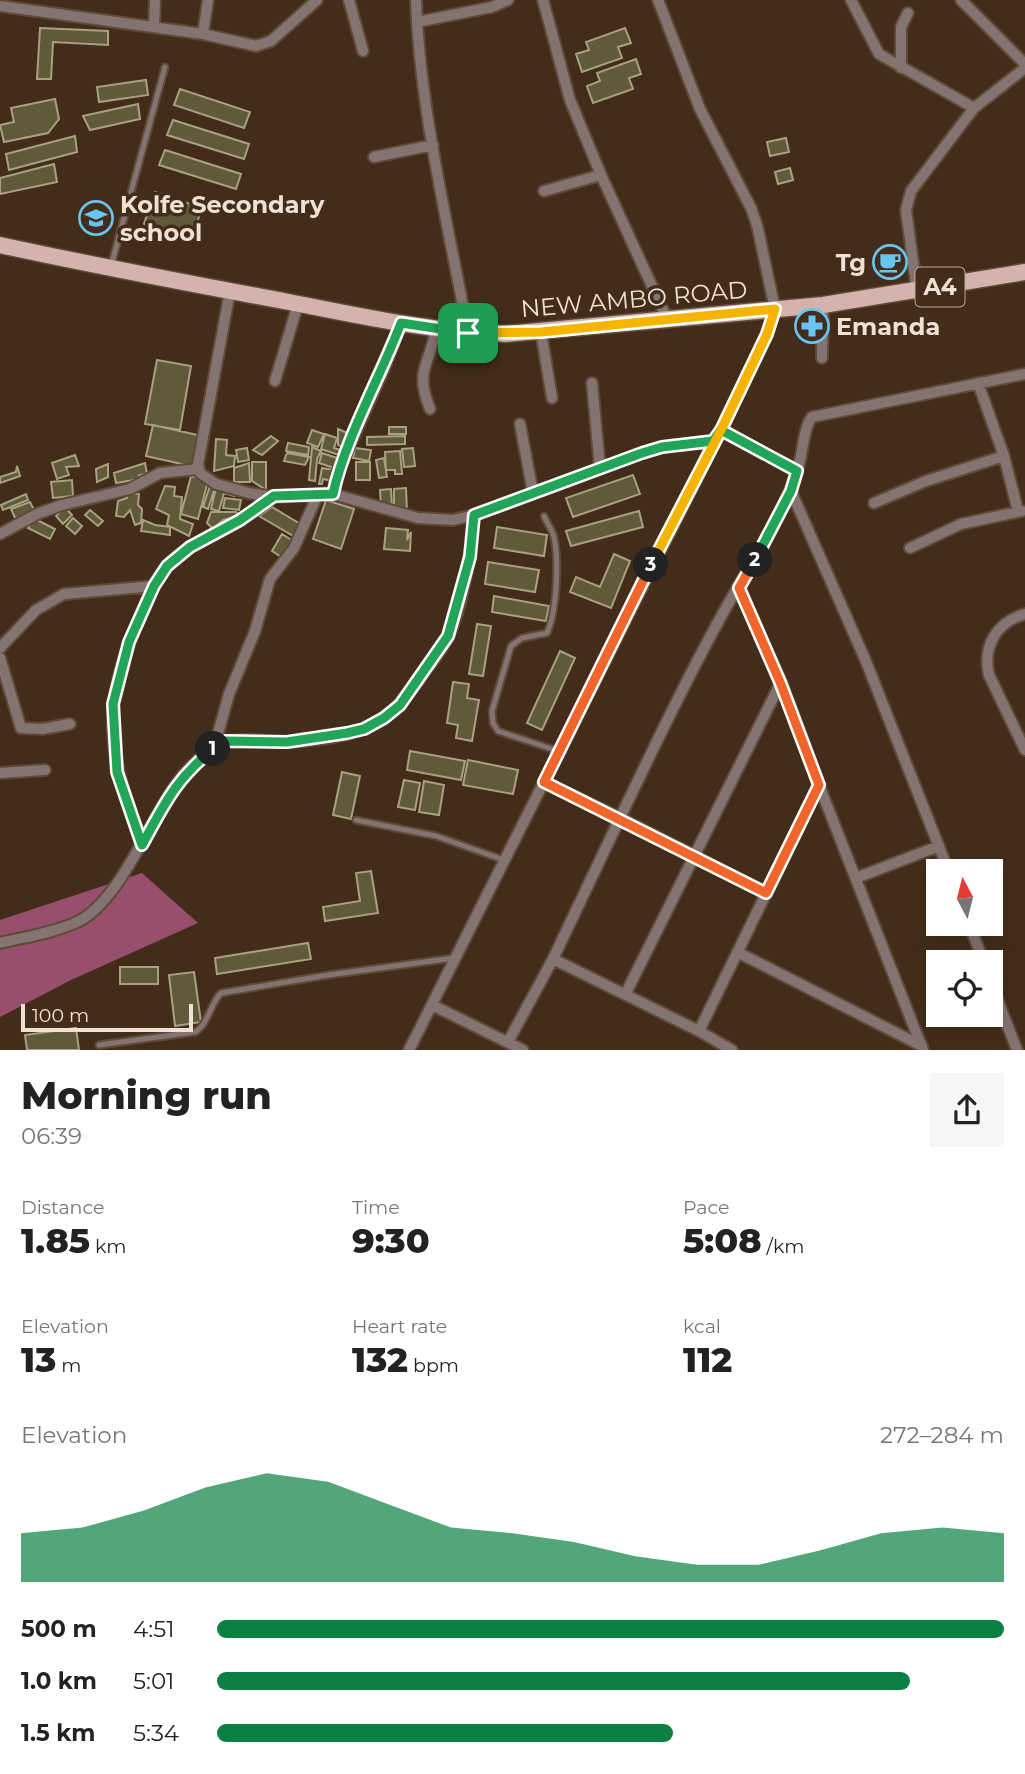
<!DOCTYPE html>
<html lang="en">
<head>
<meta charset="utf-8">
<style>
	:root { --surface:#fff; --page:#f6f6f6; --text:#222; --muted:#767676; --accent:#0b8043 }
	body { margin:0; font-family:Montserrat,sans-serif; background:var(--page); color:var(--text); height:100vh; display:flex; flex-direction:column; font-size:26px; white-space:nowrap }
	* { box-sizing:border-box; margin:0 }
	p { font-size:23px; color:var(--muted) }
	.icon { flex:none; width:38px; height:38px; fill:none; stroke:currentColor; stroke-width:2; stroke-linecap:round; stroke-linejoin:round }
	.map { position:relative; height:1050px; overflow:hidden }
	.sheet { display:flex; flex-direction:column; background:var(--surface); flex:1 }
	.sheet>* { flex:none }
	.needle { width:46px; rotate:353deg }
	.controls { position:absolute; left:926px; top:859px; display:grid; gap:14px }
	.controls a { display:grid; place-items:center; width:77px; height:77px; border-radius:0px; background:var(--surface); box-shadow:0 7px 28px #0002; font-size:35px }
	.scale { position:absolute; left:21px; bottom:18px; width:172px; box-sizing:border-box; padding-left:7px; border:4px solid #f0e1d5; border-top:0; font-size:19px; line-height:24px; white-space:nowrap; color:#f0e1d5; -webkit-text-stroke:5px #432d1a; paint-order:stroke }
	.pin { position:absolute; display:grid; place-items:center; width:60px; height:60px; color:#fff; margin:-30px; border-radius:14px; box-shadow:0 4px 10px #0006 }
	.km { position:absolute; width:35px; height:35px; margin:-18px; border-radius:50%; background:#222; color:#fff; font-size:19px; line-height:35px; text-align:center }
	.round { display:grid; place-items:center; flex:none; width:74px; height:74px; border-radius:0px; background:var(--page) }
	.summary { display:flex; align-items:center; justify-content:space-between; height:119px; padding:0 21px }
	h1 { font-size:38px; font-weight:800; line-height:52px }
	.stats { display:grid; grid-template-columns:repeat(3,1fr); gap:10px; height:119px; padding:7px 21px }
	.stats div { display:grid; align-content:center }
	.stats b { font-size:35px; font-weight:800 }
	.stats small { font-size:19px; font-weight:400 }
	.stats p { font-size:19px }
	.chart { height:196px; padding:14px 21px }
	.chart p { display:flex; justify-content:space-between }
	.chart svg { width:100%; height:126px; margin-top:7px; fill:var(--accent); opacity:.7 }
	ul { padding:0 21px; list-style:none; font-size:23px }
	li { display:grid; grid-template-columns:112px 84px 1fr; align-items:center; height:52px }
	li i { height:18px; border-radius:9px; background:var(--accent) }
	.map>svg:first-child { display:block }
	.forest { fill:#984e6d }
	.building { fill:#60593c; stroke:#a8a181; stroke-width:2 }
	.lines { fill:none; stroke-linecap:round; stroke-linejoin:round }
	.lane-casing { stroke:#5f4a38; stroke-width:9 }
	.street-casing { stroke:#5f4a38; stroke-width:14 }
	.primary-casing { stroke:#5f4a38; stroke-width:19 }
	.lane { stroke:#837371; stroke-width:5 }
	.street { stroke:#837371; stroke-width:10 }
	.primary { stroke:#d3b3ae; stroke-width:16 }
	.split-1-casing { stroke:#fff; stroke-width:14 }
	.split-2-casing { stroke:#fff; stroke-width:14 }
	.split-3-casing { stroke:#fff; stroke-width:14 }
	.split-4-casing { stroke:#fff; stroke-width:14 }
	.split-1 { stroke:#22a559; stroke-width:9 }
	.split-2 { stroke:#22a559; stroke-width:9 }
	.split-3 { stroke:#f0652b; stroke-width:9 }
	.split-4 { stroke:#f5b400; stroke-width:9 }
	.labels { text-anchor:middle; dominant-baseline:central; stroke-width:7; stroke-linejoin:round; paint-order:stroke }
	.shield { fill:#432d1a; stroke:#bcab9d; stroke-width:2 }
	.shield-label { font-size:23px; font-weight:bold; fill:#f0e1d5 }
	.poi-label { font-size:24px; font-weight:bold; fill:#f0e1d5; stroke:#432d1a; text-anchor:start }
	.street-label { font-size:24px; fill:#f0e1d5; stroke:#432d1a }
</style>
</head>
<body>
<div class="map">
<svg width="1025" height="1050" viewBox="0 0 1025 1050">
	<rect width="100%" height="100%" fill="#432d1a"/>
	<path class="forest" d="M142 873 198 923 71 980 0 1017V920Z"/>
	<path class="building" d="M40 28 108 31V45L53 42 51 79H37Z
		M625 28 631 43 618 47 622 58 582 72 576 54 589 50 586 42Z
		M636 59 641 74 629 78 633 89 593 103 587 86 600 81 597 73Z
		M146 80 148 95 99 102 97 87Z
		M180 89 250 112 244 128 174 105Z
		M55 99 59 119 48 133 4 142 0 125 14 122 11 108Z
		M138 104 140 119 90 130 83 116Z
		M173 120 249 144 244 159 167 135Z
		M75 136 77 152 9 170 6 154Z
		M786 138 789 152 770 156 767 142Z
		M165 150 241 174 236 189 159 165Z
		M54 164 57 182 0 194V178Z
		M790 168 793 180 778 184 775 172Z
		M155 192 202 208 191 240 144 224Z
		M157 360 191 366 180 430 145 424Z
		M153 425 202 436 195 467 146 456Z
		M389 427H406V434H389Z
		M338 429 352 435 346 449 338 445Z
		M312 430 324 434 318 447 307 443Z
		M325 434 337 438 334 448 343 451 342 456 321 449Z
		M271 436 278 441 262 455 253 450Z
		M405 436V444L367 445V437Z
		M216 439 227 440 226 455 235 456 234 466 214 471Z
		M288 443 309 447 308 455 286 451Z
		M312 447 321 451 317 459 315 481 309 480Z
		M247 448 249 460 238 462 236 450Z
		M355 448 371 450 369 461 353 458Z
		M413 448 415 466 404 467 402 449Z
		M400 451 402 474H395V470H386L385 452Z
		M287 453 309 457 305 465 284 461Z
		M322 453 337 458 334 468 319 463Z
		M75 455 79 466 66 467 69 475 57 479 52 463Z
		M384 458 387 477 379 478 376 460Z
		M252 462H266V490L252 481Z
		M356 462H370V480H356Z
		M145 463 147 474 139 475 140 479 116 483 114 473Z
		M249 463 250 482H234V468Z
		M108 464V477L97 482 96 469Z
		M17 466 20 476 0 483V477L16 472Z
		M322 468 334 470 332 481 323 479 322 484H319Z
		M633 475 640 494 573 517 566 498Z
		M191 476 208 481 198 519 181 514Z
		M72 480 73 496 53 498 51 482Z
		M211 483 216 484 208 509 203 507Z
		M165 486 175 487 174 496 182 497 180 519 193 524 189 536 167 525 169 515 156 509Z
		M216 488 234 493V496L224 493 219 511 211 509Z
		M406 488 407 513 394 507V489Z
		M391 489 392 507 381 505 380 490Z
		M126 492 139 494 138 505 142 509 141 523 135 525 130 510 124 517 116 516 118 501 127 498Z
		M26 494 28 500 3 510 1 505Z
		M225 498 241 500 239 510 223 508Z
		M326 500 354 509 341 549 313 539Z
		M30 502 35 512 16 520 11 509Z
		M65 507 72 515 63 524 56 516Z
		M272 507 302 525 295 537 259 516Z
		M90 510 103 521 98 526 85 515Z
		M639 511 643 527 571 546 566 531Z
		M211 512H236L239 516 223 520 213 529 207 523Z
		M33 518 55 529 50 539 28 528Z
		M73 518 82 526 75 534 66 526Z
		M143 520 155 525 170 527V535L141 531Z
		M497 527 547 535 544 556 494 548Z
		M386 528 408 530 407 540 411 532 410 551 384 549Z
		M282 534 293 541 283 558 272 551Z
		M614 554 630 561 611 608 570 592 576 577 600 587Z
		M488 562 539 570 535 592 485 584Z
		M494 596 549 606 546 621 492 612Z
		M477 624 491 626 483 676 469 674Z
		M560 651 575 658 542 730 527 723Z
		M453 682 469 684 467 698 479 700 472 741 456 738 458 725 447 723Z
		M410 751 465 761 461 780 407 770Z
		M468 760 518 770 513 794 463 785Z
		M342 772 360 776 351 819 333 815Z
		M404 780 420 783 415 810 398 807Z
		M424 781 444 785 439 815 419 812Z
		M371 871 378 913 325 921 323 907 360 901 356 873Z
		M308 943 311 959 217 974 215 958Z
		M120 967H158V984H120Z
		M194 972 201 1022 175 1026 169 975Z
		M76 1028 79 1050H27L25 1035Z"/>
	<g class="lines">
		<g class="lane-casing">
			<path id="lane" d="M111 266 165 67
				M544 516C547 523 552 530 554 537 559 560 557 611 547 633L522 638 511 646 492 711 493 723 498 731 558 751
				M356 820 436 836 504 860
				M99 1045 195 1032C208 1025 210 1004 221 993L328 975 454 958"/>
		</g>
		<g class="street-casing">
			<path id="street" d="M349 0 363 51
				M416 0C420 112 448 223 468 333
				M543 0 570 100 601 175 668 321
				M851 0 879 54 974 108
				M961 0 1025 64
				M0 6 203 34 256 46 271 41 317 0
				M417 22 492 7 508 0
				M154 27 155 0
				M203 34 208 0
				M901 68V27L908 13
				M374 157 433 145
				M544 191 601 175
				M230 291 198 464 200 473 216 484 249 493 274 497 333 494 418 518 453 520 474 515 642 453 662 447 713 441
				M917 291 906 210 911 191 974 108 1025 68
				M541 332 552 398
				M822 358 823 305
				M275 381 298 304
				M592 383 600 468
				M978 383 1004 456 1018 511
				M430 409C414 369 430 365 436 329
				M520 424 533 493
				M721 430 797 471C803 456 803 427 812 417L1025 374
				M791 491 865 659 949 872
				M333 494 337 473 383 371 401 323
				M874 503 926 481 1004 456
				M0 534 37 514 62 505 130 489 160 473 198 469
				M910 548 961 524 1022 511
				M1025 614C997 622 982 646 989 675L1025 750
				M0 648 36 610 64 594 154 586
				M0 658 21 728 42 729 70 724
				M214 748 229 694 255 631 270 579 294 548 318 494
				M0 773 45 770
				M544 782 620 818C653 749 686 680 723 613 749 566 781 522 797 471
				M819 785 923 1050
				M142 845C109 755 99 710 139 619 147 601 154 581 166 567 185 545 215 536 239 521 251 514 262 505 274 497
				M856 878 939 846
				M969 924 984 962
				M0 943C25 937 53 933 77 922 121 902 153 811 184 774 191 765 203 756 212 749 233 733 264 743 289 742 314 740 344 738 367 727 389 717 402 702 417 682 427 668 439 654 447 639 463 607 471 550 474 515
				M737 952 922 1046
				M553 959 699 1031 819 785 781 682 739 588
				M990 980 1017 1050
				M626 993 781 682
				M432 1005 523 1050
				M699 1031 732 1050
				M508 1042 553 959 620 818 766 893
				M409 1050 721 430 767 334 775 309 757 225 751 208 700 109 658 0"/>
		</g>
		<g class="primary-casing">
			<path id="primary" d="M0 245C96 266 192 284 289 302 360 316 432 332 505 334L823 305 1025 272"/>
		</g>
		<use href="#lane" class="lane"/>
		<use href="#street" class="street"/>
		<use href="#primary" class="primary"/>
	</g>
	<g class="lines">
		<g class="split-1-casing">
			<path id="split-1" d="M213 749C175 780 165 803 142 845L117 772 113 704 129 642 154 586 167 566 190 547 240 520 274 496 333 494C345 439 380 378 401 323L468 333"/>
		</g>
		<g class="split-2-casing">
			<path id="split-2" d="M213 749 226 741 287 742 347 733 364 729 384 718 400 705 448 636 470 557 474 515 642 453 662 447 713 441 721 430 797 471 791 491 755 560"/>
		</g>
		<g class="split-3-casing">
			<path id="split-3" d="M651 565 544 782 766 893 819 785 780 682 739 588 755 560"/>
		</g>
		<g class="split-4-casing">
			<path id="split-4" d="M468 333 541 332 775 309 767 334 721 430 651 565"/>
		</g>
		<use href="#split-1" class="split-1"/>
		<use href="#split-2" class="split-2"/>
		<use href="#split-3" class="split-3"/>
		<use href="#split-4" class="split-4"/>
	</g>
	<defs>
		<g id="school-ring" transform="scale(1.75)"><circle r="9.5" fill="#432d1a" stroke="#69c4f1" stroke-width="1.5"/><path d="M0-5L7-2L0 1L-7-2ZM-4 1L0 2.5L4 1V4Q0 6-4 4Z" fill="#69c4f1"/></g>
		<g id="cafe-ring" transform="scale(1.75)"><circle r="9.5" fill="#432d1a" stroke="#69c4f1" stroke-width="1.5"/><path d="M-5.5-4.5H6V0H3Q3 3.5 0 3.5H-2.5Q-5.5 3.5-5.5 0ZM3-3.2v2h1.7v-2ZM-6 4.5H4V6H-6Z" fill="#69c4f1"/></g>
		<g id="pharmacy-ring" transform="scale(1.75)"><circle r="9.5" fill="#432d1a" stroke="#69c4f1" stroke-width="1.5"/><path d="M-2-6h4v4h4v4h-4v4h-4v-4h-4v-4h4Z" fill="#69c4f1"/></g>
	</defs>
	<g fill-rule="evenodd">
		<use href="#school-ring" x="96" y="218"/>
		<use href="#cafe-ring" x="890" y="262"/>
		<use href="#pharmacy-ring" x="812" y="326"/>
	</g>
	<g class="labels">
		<rect class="shield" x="915.5" y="267.5" width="49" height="39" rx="5"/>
		<g class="shield-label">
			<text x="940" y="287">A4</text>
		</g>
		<g class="poi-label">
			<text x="120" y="204">Kolfe Secondary<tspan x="120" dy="28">school</tspan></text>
			<text x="866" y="262" text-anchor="end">Tg</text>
			<text x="836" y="326">Emanda</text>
		</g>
		<g class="street-label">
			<text transform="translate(634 299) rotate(-5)">NEW AMBO ROAD</text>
		</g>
	</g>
</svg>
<div class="controls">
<a><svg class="needle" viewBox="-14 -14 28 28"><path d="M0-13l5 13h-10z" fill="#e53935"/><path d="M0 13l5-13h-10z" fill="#767676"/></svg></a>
<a><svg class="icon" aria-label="locate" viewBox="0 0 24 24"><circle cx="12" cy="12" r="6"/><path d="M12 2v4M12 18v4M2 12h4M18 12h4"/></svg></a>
</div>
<div class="scale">100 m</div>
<div class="pin" style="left:468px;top:333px;background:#1e9e55"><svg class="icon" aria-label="arrive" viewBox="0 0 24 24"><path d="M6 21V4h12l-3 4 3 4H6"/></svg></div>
<b class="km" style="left:213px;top:749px">1</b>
<b class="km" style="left:755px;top:560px">2</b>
<b class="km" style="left:651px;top:565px">3</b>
</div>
<section class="sheet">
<div class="summary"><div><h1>Morning run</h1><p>06:39</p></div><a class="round"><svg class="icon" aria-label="share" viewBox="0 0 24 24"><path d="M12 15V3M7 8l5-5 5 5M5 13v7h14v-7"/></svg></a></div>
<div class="stats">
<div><p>Distance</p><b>1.85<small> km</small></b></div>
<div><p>Time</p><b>9:30</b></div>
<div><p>Pace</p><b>5:08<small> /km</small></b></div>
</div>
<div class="stats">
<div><p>Elevation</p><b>13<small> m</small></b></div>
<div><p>Heart rate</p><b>132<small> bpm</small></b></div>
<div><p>kcal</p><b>112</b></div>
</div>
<div class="chart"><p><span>Elevation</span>272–284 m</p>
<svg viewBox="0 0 160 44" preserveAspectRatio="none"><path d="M0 44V27L10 25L20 19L30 11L40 6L50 9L60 17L70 25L80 27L90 30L100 35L110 38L120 38L130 33L140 27L150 25L160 27V44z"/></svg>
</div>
<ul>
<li><b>500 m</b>4:51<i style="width:100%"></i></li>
<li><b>1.0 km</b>5:01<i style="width:88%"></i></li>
<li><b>1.5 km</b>5:34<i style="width:58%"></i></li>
</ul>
</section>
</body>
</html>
